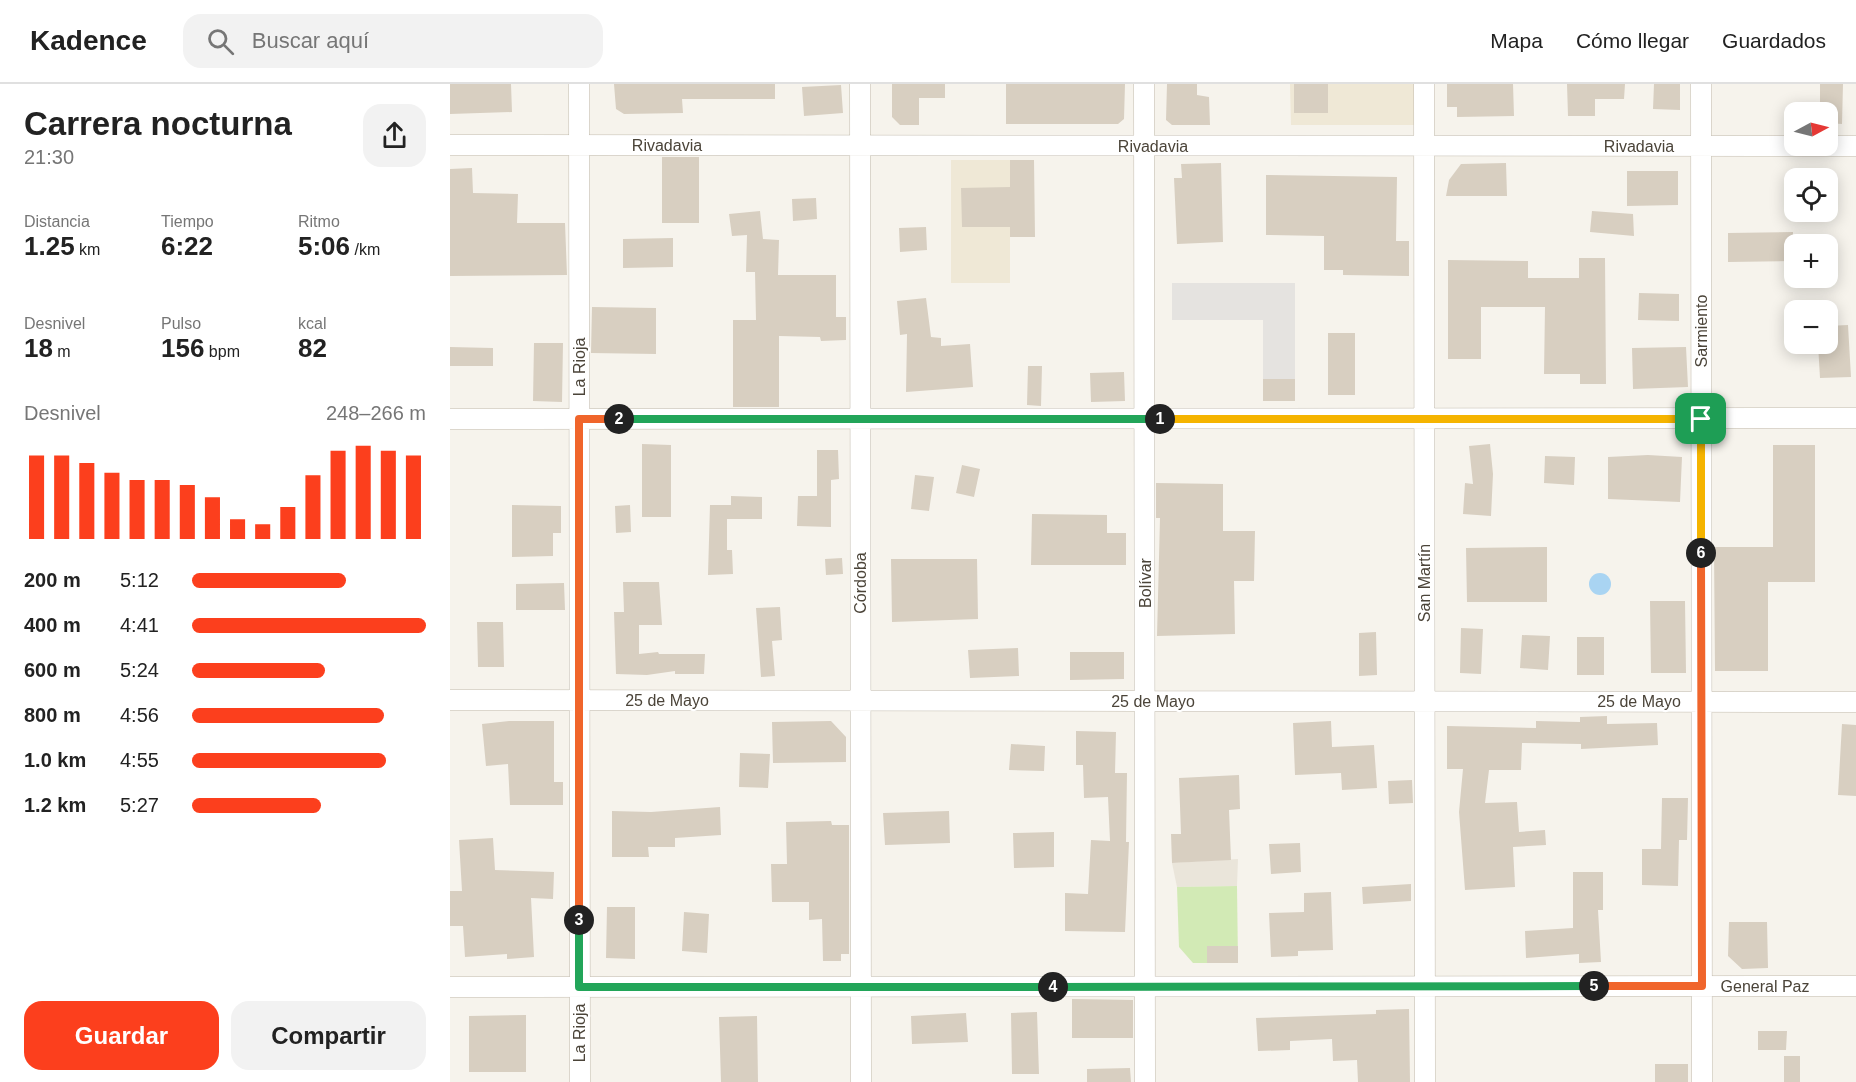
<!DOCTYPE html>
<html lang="es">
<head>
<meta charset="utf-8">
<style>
	:root { --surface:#fff; --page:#f2f2f2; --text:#222; --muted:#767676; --line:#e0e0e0; --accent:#fc3f1d }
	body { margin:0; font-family:Arial,sans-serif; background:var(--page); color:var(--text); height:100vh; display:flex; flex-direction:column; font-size:22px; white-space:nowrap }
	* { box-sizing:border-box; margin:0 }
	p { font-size:20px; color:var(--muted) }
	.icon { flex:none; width:33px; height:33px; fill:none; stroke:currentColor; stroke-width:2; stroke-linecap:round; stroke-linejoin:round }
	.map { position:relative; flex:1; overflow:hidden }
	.sheet { display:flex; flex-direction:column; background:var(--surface); width:450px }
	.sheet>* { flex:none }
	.needle { width:39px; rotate:83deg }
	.tools { position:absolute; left:1334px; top:18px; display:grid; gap:12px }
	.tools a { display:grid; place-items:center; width:54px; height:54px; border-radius:12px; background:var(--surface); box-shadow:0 3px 15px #0003; font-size:30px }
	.pin { position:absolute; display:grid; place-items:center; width:51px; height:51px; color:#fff; margin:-26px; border-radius:12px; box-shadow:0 3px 9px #0006 }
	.km { position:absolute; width:30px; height:30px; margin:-15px; border-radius:50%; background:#222; color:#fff; font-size:16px; line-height:30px; text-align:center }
	.round { display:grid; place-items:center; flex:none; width:63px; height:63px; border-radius:18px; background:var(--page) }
	.headline { display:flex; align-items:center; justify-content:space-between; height:102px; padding:0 24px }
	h1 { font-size:33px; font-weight:700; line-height:45px }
	.stats { display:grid; grid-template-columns:repeat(3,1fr); gap:9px; height:102px; padding:6px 24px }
	.stats div { display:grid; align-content:center }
	.stats b { font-size:26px; font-weight:700 }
	.stats small { font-size:16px; font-weight:400 }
	.stats p { font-size:16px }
	.chart { height:168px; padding:12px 24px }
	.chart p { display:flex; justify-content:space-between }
	.chart svg { width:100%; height:108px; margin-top:6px; stroke:var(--accent); stroke-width:6 }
	.primary-button { display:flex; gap:12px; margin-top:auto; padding:12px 24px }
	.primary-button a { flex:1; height:69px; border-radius:18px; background:var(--accent); color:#fff; font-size:24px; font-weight:700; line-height:69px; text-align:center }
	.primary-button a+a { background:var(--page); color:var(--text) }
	ul { padding:0 24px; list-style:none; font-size:20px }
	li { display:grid; grid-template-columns:96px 72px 1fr; align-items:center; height:45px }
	li i { height:15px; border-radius:8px; background:var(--accent) }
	header { display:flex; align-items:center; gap:36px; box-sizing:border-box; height:84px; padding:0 30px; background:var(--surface); border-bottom:2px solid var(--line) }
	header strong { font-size:28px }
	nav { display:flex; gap:33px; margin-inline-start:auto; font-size:21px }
	.search { width:420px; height:54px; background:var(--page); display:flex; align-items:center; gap:15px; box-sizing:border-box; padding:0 21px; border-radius:18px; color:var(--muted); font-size:22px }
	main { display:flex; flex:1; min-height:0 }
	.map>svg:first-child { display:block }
	.residential { fill:#eae5da }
	.education { fill:#efe8d6 }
	.green { fill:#d2eab5 }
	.parking { fill:#e5e3e0 }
	.water { fill:#a9d4f2 }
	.building { fill:#d8cfc1 }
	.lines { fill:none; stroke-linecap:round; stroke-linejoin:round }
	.minor-casing { stroke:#c2bbae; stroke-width:21 }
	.minor { stroke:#fff; stroke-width:20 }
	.split-1-casing { stroke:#fff; stroke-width:12 }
	.split-2-casing { stroke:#fff; stroke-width:12 }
	.split-3-casing { stroke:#fff; stroke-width:12 }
	.split-4-casing { stroke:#fff; stroke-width:12 }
	.split-5-casing { stroke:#fff; stroke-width:12 }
	.split-6-casing { stroke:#fff; stroke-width:12 }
	.split-7-casing { stroke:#fff; stroke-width:12 }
	.split-1 { stroke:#f5b400; stroke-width:8 }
	.split-2 { stroke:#22a559; stroke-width:8 }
	.split-3 { stroke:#f0652b; stroke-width:8 }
	.split-4 { stroke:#22a559; stroke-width:8 }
	.split-5 { stroke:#22a559; stroke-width:8 }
	.split-6 { stroke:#f0652b; stroke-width:8 }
	.split-7 { stroke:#f5b400; stroke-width:8 }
	.labels { text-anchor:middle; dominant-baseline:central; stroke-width:4.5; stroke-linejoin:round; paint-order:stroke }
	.street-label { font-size:16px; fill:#4b4439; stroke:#fff }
</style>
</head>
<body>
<header>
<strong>Kadence</strong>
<div class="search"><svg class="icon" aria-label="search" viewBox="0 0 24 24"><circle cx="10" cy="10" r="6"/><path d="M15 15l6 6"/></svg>Buscar aquí</div>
<nav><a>Mapa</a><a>Cómo llegar</a><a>Guardados</a></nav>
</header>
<main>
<section class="sheet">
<div class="headline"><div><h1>Carrera nocturna</h1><p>21:30</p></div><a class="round"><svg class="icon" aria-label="share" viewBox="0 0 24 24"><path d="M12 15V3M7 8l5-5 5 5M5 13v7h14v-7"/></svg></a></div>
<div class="stats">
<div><p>Distancia</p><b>1.25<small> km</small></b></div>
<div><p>Tiempo</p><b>6:22</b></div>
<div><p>Ritmo</p><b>5:06<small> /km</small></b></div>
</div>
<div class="stats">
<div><p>Desnivel</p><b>18<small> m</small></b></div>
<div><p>Pulso</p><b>156<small> bpm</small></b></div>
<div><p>kcal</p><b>82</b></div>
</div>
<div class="chart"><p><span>Desnivel</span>248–266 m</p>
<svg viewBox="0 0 160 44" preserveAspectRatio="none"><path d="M5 44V10M15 44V10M25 44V13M35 44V17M45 44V20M55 44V20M65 44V22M75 44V27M85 44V36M95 44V38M105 44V31M115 44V18M125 44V8M135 44V6M145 44V8M155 44V10"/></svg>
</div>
<ul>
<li><b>200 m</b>5:12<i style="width:66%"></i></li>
<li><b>400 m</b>4:41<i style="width:100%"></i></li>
<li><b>600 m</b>5:24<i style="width:57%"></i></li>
<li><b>800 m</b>4:56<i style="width:82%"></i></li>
<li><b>1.0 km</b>4:55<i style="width:83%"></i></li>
<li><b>1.2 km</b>5:27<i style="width:55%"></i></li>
</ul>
<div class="primary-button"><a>Guardar</a><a>Compartir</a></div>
</section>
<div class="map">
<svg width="1406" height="998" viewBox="0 0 1406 998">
	<rect width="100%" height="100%" fill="#f6f3ec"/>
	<path class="residential" d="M788 775 787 802 727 803 722 779Z"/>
	<path class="education" d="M840 0H966V41H841Z
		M501 76H560V199H501Z"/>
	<path class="green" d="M787 802 788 879H743L729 863 727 803Z"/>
	<path class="parking" d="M722 199H845V295H813V236H722Z"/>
	<path class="water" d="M1139 500a11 11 0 1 1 22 0a11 11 0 1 1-22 0Z"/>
	<path class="building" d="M0 0H61L62 28 0 30Z
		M164 0H325V15H232L233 29 174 30 166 25Z
		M442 0H495V14H469V41H450L442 33Z
		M556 0H675L674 35 668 40H556Z
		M717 0H747V11L759 13 760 41H722L716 36Z
		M844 0H878V29H844Z
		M997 0H1063L1064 32 1007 33V23H997Z
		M1117 0H1175L1174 15H1145V32H1118Z
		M1204 0H1230V26L1203 25Z
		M1370 0H1393L1392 40 1377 39V28H1370Z
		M391 1 393 29 354 32 352 3Z
		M212 73H249V139H212Z
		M560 76H584L585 153H560V143H512L511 104 560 103Z
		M771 79 773 158 727 160 724 94H732L731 80Z
		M1056 79 1057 112H996L999 96 1011 80Z
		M22 84 23 109 68 110 67 139H115L117 191 0 192V85Z
		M1177 87H1228V121L1177 122Z
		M816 91 947 93 946 157H959V192L893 191V186H874V152L816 151Z
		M366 114 367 135 343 137 342 115Z
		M310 127 313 155 329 156 328 191H386V233H396V256L371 257 370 253 329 252V323H283V236H306L305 188H296L297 151 282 152 279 130Z
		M1142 127 1183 130 1184 152 1140 148Z
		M476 143 477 166 450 168 449 144Z
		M1343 148V177L1278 178V149Z
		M223 154V183L173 184V155Z
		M1129 174H1155L1156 300H1130V290H1094L1095 223H1031V275H998V176L1078 177V194H1129Z
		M1189 209 1229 210V237L1188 236Z
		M476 214 481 253 491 254V262L520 260 523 303 456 308 457 250 450 251 447 217Z
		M142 223 206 224V270L141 269Z
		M1398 241 1401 293 1370 294 1368 260H1377V242Z
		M878 249H905V311H878Z
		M84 259H113L112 318 83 317Z
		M0 263 43 264V282H0Z
		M1236 263 1238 303 1183 305 1182 264Z
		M578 282H592L591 322 577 321Z
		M674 288 675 317 641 318 640 289Z
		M813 295H845V317H813Z
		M192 360 221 361V433H192Z
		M1040 360 1043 390 1041 432 1013 430 1015 399 1023 400 1019 362Z
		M1323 361H1365V498H1318V587H1265L1264 463H1323Z
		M367 366H388L389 395 381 396V443L347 442 348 412H367Z
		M1198 371 1232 373 1230 418 1158 415V373Z
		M1095 372 1125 373 1124 401 1094 399Z
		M512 381 530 385 524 413 506 409Z
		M465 391 484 393 479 427 461 425Z
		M706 399 773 400V447H805L804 497H784L785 550 707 552 710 434H706Z
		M281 412 312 413V435H277V466H282L283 490 258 491 260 421H281Z
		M62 421 111 422V449H103V472L62 473Z
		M180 421 181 448 166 449 165 422Z
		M582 430 657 431V449H676V481H581Z
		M1097 463V518H1017L1016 464Z
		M392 474 393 490 376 491 375 475Z
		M441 475H527L528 535 442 538Z
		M173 498H209L212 541H189V570L208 568 209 570H255L254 590H225V587L197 591 166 590 164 528H174Z
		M114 499 115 526H66V500Z
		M1200 517H1235L1236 589H1201Z
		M330 523 332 556 322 557 325 592 311 593 306 524Z
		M27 538H53L54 583H28Z
		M1011 544 1033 545 1031 590 1010 589Z
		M926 548 927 591 909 592V549Z
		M1072 551 1100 552 1098 586 1070 584Z
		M1127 553H1154V591H1127Z
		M568 564 569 592 520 594 518 566Z
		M620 568H674V595L620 596Z
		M1157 632V640L1207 639 1208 661 1131 665V660L1072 659 1071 686H1039L1035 719 1067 718 1069 748 1095 746 1096 761 1063 763 1065 803 1015 806 1009 728 1013 685H997V642L1086 644V637L1130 638V633Z
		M59 637H104V698H113V721H60L58 680 36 682 32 640Z
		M381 637 396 653V678L323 679 322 638Z
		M881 637 882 663 924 661 927 704 892 706 891 689 845 691 843 639Z
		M1392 640 1406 641V712L1388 711Z
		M626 647 666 648 665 689H677L676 758H679L675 848 615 847V809L638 810 641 756 660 757 658 713 634 714 633 681H626Z
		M561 660 595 662 594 687 559 686Z
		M290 669 320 670 318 704 289 703Z
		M789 691 790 725 779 726 781 776 722 779 721 750H731L729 694Z
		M962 696 963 719 939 720 938 697Z
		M1212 714H1238L1237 756H1229L1228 802 1192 801V765H1211Z
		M270 723 271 751 225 754V763H198L199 773H162V727L201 728Z
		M499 727 500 759 435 761 433 729Z
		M381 737 382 741H399V870H391V877H373L372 835 359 836V818H322L321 780H337L336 738Z
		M604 748V783L564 784 563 749Z
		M43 754 45 786 104 788 103 815 81 814 84 873 57 875V870L15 873 13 842H0V807H12L9 756Z
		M850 759 851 788 821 790 819 760Z
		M1123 788H1153V826H1148L1151 878 1129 879V870L1076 874 1075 847 1123 844Z
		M961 800V817L913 820 912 803Z
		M881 808 883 866 848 867V872L821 873 819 829 854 828V809Z
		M157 823H185V875L156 874Z
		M234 828 259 830 257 869 232 867Z
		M1279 838H1317L1318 884 1292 885 1278 872Z
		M757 862H788V879H757Z
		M622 915 683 916V954H622Z
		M959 925 960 998H908L907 976 883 977 882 955 840 957V966L808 967 806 934 926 930V926Z
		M587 928 589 990H562L561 929Z
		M516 929 518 958 462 960 461 932Z
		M76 931V988H19V932Z
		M307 932 308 998H271L269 933Z
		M1308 947H1337L1336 966H1308Z
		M1334 972H1350V998H1334Z
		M1205 980H1238V998H1205Z
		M680 984 681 998H637V985Z"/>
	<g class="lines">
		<g class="minor-casing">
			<path id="minor" d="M129 0 130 998
				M410 0 411 998
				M694 0 695 998
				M974 0 975 998
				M1251 0 1252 998
				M0 61 1406 62
				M0 335 1406 334
				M0 616 1406 618
				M0 903 1406 902"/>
		</g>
		<use href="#minor" class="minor"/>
	</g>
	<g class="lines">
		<g class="split-1-casing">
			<path id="split-1" d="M710 335H1251"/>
		</g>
		<g class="split-2-casing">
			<path id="split-2" d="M169 335H710"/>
		</g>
		<g class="split-3-casing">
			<path id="split-3" d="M129 836V335H169"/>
		</g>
		<g class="split-4-casing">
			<path id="split-4" d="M129 836V903H603"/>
		</g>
		<g class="split-5-casing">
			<path id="split-5" d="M603 903 1144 902"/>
		</g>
		<g class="split-6-casing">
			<path id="split-6" d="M1144 902H1252L1251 469"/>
		</g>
		<g class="split-7-casing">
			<path id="split-7" d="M1251 469V335"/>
		</g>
		<use href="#split-1" class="split-1"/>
		<use href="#split-2" class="split-2"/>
		<use href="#split-3" class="split-3"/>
		<use href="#split-4" class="split-4"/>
		<use href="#split-5" class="split-5"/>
		<use href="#split-6" class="split-6"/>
		<use href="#split-7" class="split-7"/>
	</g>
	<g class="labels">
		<g class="street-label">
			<text x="217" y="61">Rivadavia</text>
			<text x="703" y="62">Rivadavia</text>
			<text x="1189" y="62">Rivadavia</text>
			<text transform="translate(1251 247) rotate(-90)">Sarmiento</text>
			<text transform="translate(129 283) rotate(-90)">La Rioja</text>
			<text transform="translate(410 499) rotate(-90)">Córdoba</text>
			<text transform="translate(695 499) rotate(-90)">Bolívar</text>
			<text transform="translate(974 499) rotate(-90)">San Martín</text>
			<text x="217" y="616">25 de Mayo</text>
			<text x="703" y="617">25 de Mayo</text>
			<text x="1189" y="617">25 de Mayo</text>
			<text x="1315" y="902">General Paz</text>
			<text transform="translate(129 949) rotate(-90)">La Rioja</text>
		</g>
	</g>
</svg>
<div class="tools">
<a><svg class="needle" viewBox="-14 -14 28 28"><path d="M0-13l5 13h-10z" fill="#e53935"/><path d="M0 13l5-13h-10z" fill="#767676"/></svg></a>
<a><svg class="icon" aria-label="locate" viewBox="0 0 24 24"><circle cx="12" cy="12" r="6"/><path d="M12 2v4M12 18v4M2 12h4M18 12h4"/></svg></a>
<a>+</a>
<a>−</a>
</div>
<div class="pin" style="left:1251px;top:335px;background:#1e9e55"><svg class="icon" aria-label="arrive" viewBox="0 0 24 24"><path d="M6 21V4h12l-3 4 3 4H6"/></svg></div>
<b class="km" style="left:710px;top:335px">1</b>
<b class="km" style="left:169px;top:335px">2</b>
<b class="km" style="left:129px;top:836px">3</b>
<b class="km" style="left:603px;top:903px">4</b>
<b class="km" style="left:1144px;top:902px">5</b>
<b class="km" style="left:1251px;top:469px">6</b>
</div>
</main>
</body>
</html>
